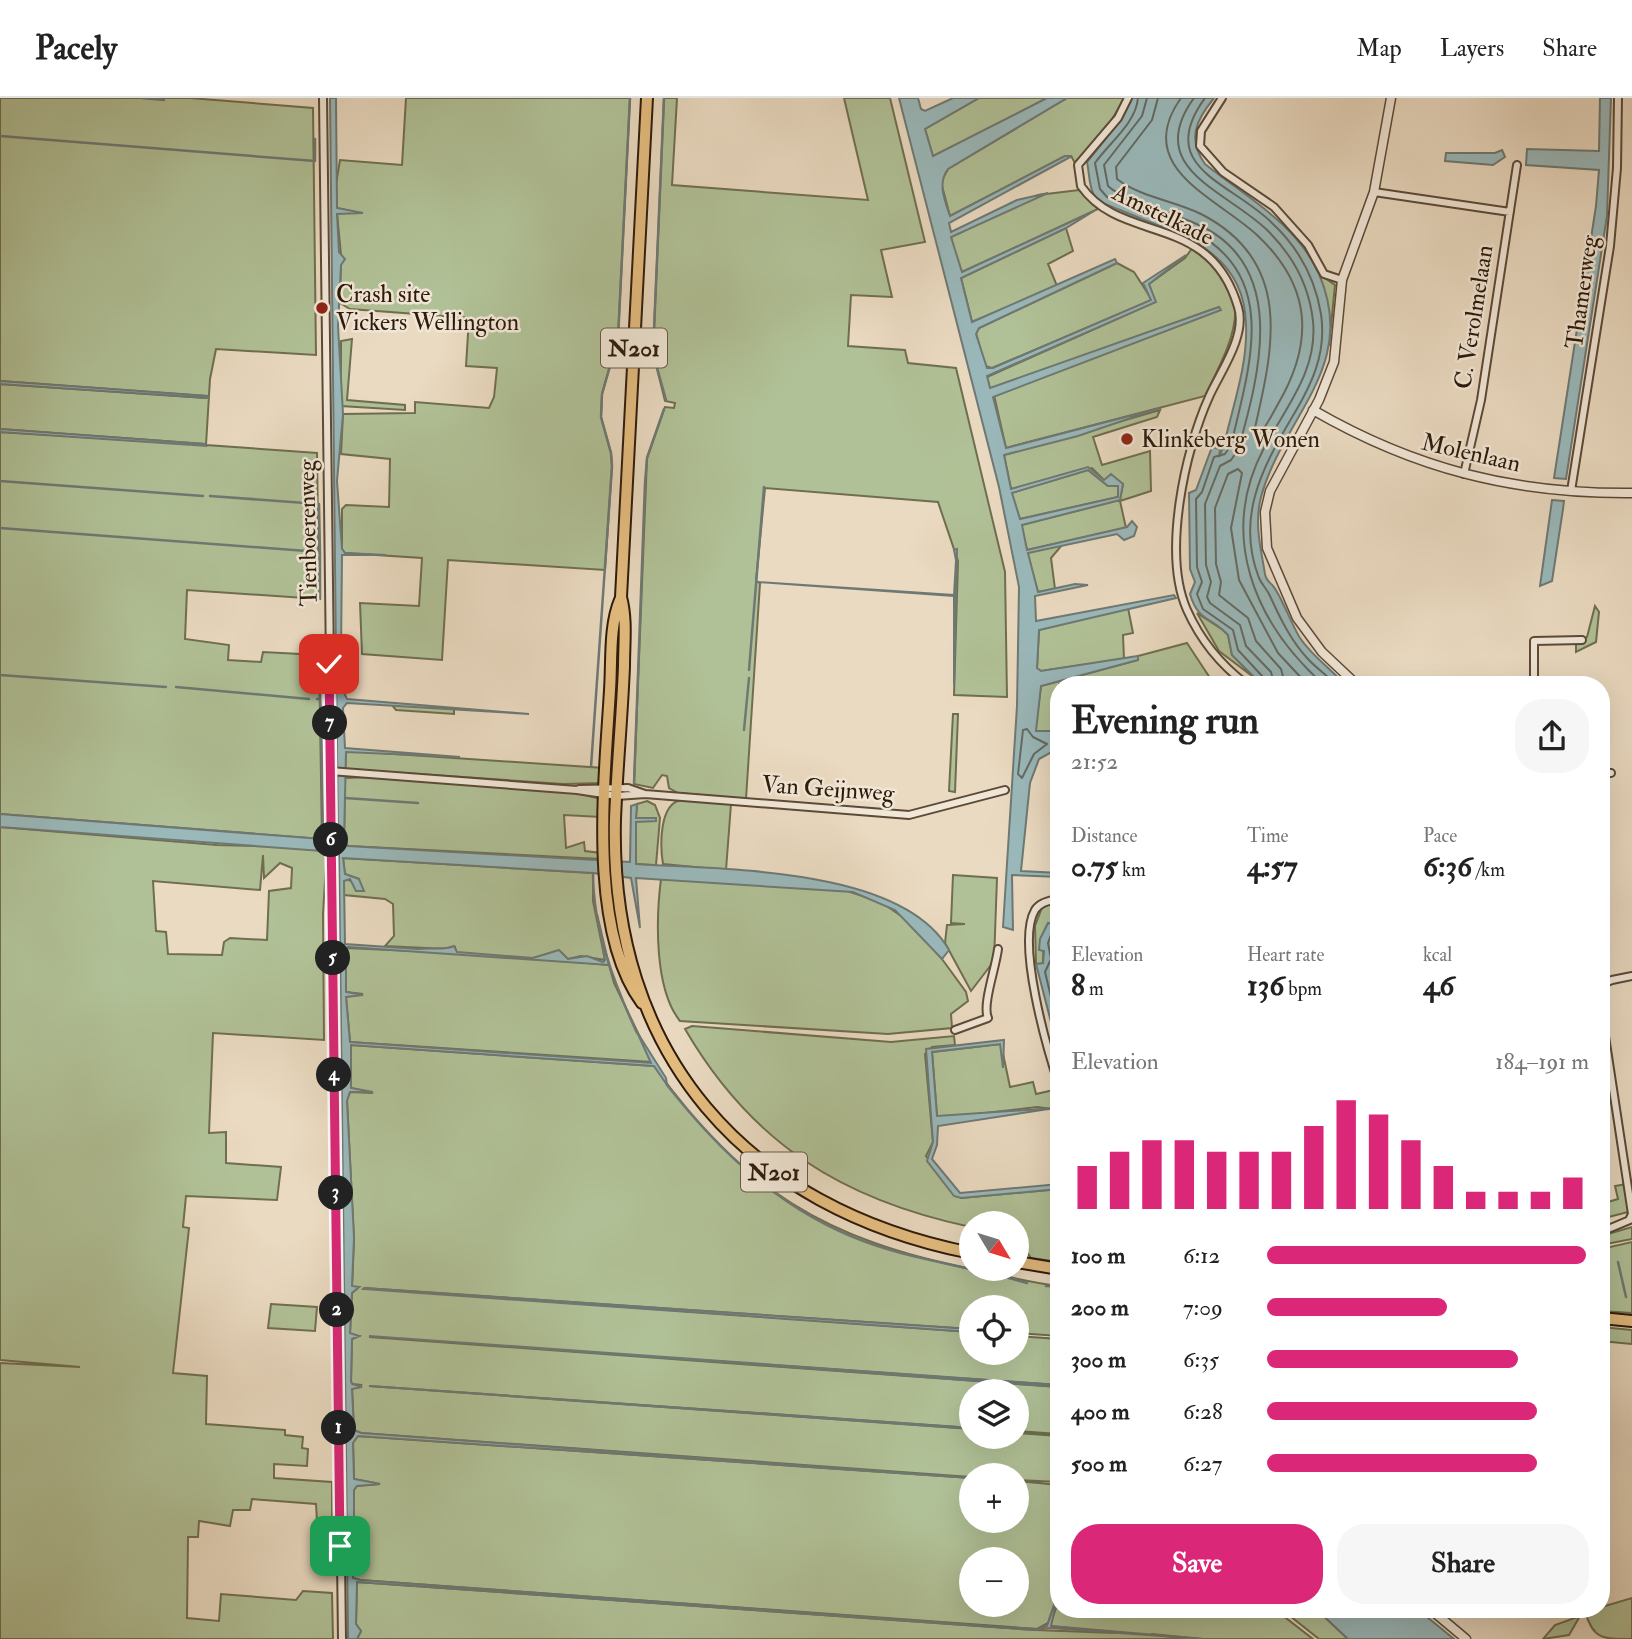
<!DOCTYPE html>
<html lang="en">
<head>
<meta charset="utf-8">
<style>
	:root { --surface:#fff; --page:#f6f6f6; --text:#222; --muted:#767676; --line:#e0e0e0; --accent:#db2777 }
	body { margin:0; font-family:"IM FELL Double Pica",serif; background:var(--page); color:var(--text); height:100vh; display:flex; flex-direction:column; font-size:26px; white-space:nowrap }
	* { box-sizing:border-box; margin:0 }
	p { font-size:23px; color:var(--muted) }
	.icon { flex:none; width:38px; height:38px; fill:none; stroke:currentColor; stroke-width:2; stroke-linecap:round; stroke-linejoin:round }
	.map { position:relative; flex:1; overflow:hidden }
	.side { position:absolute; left:1050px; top:578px; width:560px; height:942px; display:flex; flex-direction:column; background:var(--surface); border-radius:28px; box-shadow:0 7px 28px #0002 }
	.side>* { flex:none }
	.needle { width:46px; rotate:128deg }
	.controls { position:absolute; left:959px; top:1113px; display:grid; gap:14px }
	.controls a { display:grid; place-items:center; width:70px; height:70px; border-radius:50%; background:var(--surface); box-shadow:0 7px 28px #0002; font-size:35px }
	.pin { position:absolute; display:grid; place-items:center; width:60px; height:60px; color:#fff; margin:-30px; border-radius:14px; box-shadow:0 4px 10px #0006 }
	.km { position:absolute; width:35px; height:35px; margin:-18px; border-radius:50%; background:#222; color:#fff; font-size:19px; line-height:35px; text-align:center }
	.round { display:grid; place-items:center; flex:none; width:74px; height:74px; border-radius:28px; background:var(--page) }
	.headline { display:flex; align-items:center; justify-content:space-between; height:119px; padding:0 21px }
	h1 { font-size:38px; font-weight:700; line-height:52px }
	.stats { display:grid; grid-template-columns:repeat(3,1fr); gap:10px; height:119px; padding:7px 21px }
	.stats div { display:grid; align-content:center }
	.stats b { font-size:30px; font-weight:700 }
	.stats small { font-size:19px; font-weight:400 }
	.stats p { font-size:19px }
	.chart { height:196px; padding:14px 21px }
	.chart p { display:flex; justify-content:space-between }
	.chart svg { width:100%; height:126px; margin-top:7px; stroke:var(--accent); stroke-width:6 }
	.primary-button { display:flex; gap:14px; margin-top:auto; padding:14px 21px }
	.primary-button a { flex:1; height:80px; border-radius:28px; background:var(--accent); color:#fff; font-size:28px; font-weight:700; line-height:80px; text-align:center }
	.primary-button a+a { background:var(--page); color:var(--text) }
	ul { padding:0 21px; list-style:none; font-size:23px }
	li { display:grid; grid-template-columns:112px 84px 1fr; align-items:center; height:52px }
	li i { height:18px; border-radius:9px; background:var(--accent) }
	header { display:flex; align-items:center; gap:42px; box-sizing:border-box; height:98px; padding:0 35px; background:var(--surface); border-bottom:2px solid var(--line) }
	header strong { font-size:33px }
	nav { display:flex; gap:38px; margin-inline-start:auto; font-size:24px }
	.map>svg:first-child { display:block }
	.green { fill:#b1c197; stroke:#6f6e50; stroke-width:2; fill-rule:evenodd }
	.water { fill:#9ab9bb; stroke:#6e7974; stroke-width:2; fill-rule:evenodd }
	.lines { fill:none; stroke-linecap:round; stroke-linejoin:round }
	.shore { stroke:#646a62; stroke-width:2 }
	.stream { stroke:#6e7974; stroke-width:2.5 }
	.minor-casing { stroke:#5c4a38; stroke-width:10 }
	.tertiary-casing { stroke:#5c4a38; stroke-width:11 }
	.primary-casing { stroke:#2d1a0a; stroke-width:14 }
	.minor { stroke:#f1e7d7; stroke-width:6 }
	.tertiary { stroke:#f1e7d7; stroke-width:8 }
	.primary { stroke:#e5bd80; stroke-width:10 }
	.route-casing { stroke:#fff; stroke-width:14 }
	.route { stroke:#db2777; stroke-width:9 }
	.poi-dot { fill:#8f2418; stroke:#f1e7d7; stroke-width:2.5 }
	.labels { text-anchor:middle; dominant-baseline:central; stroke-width:5; stroke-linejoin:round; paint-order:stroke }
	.shield { fill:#f1e7d7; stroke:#685848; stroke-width:2 }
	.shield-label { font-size:23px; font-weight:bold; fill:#2d1a0a }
	.street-label { font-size:24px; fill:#2d1a0a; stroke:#f1e7d7 }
	.poi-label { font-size:24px; fill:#2d1a0a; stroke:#f1e7d7; text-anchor:start }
</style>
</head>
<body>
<header>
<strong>Pacely</strong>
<nav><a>Map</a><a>Layers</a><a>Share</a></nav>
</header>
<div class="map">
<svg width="1632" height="1541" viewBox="0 0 1632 1541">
	<rect width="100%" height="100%" fill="#eadac1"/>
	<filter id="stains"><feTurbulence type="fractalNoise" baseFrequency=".00286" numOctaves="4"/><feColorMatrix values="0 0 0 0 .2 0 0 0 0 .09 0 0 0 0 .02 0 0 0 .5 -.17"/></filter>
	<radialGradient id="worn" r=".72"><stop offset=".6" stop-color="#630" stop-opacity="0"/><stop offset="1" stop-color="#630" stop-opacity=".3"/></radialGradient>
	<path class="green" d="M0 0H190L313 10 316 257 216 251 210 281 206 347 317 355 319 501 187 492 185 541 229 547 228 562 261 564 263 554 319 557 322 741 0 716V334L205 346 0 331V286L205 300 207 298 0 283Z
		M406 0H630L618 240 602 296 601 319 611 355 612 368 605 472 448 462 442 562 362 556 360 505 419 508 422 460 345 455 342 451V411L346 407 389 409 390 361 341 356 343 316 415 315V304L489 310 494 299 497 270 466 268 469 220 350 211 340 205 341 157 337 115 350 113 337 110 336 86 340 62 402 67Z
		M664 0H677L672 87 868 102 844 0H890L925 144 881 152 892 199 851 197 848 248 905 252 908 265 956 270 1005 474 1007 599 954 597 958 463 938 404 765 390 756 483 760 485 746 701 678 695 669 690 667 678 662 677 653 690 634 686 647 360 665 309 674 310 675 305 665 303 653 255Z
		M979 0H1047L933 59 925 31Z
		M1067 0H1125L1103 36 1075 65 1071 58H1065L950 118 941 84 948 71Z
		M1079 92 1098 111 962 174 959 171 951 139 1038 97Z
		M1066 130 1073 153 1048 166 1057 188 972 224 961 180Z
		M1193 149C1261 195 1233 240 1205 298L1006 350 994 297 1220 212 1219 209 990 291 987 279 1155 204 1149 186 1185 160Z
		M1117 165 1134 174 1152 202 992 270 985 268 976 235 979 230Z
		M1319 176 1335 187 1329 248V225Z
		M352 241 347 302 405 307V312L341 308V243Z
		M1160 312 1157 319 1093 339 1102 367 1150 353 1151 393 1120 403 1126 430 1027 452 1021 427 1120 402 1123 386 1104 382 1092 370 1011 391 1004 357Z
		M1088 372 1108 388 1118 387V399L1020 421 1011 395Z
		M1062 447 1051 460 1055 491 1038 494 1027 455Z
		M1595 508 1599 514 1596 544 1576 554V544L1587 539Z
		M1128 510 1133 535 1123 537 1124 561 1041 573 1037 571 1039 532Z
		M1197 515 1223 532 1228 537 1232 557 1256 581 1219 553Z
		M1187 545 1214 586H1059V633H1035L1041 588 1138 562V558Z
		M391 606 454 611V616L396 612Z
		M953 616H958L955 694 949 693Z
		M350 653 604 670 603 685 563 686 345 671 346 654Z
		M375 679 572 694 601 701V719L564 717 566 750 584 744 585 753 601 755V761L348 748 344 743 345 680Z
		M681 702 731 706 726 772 663 766C660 748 659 706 681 702Z
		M647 703 655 707 660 720 656 767H654L635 766 636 723H656V720H636L637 706Z
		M0 729 217 747 327 750 323 816 324 942 213 935 209 1035 226 1034V1065L281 1069 277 1102 186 1098 183 1129 189 1130 173 1275 207 1278 206 1326 285 1332V1337L303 1339 302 1350 308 1351 307 1368 274 1366V1380L332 1384V1443L318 1441 316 1406 252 1401 250 1412H233L230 1428 199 1423 198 1439H188L187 1520 219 1523 221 1496 296 1502 303 1493 332 1495 333 1541H0V1265L80 1269 0 1262ZM263 757 264 780 280 765 292 770 291 790 269 793 267 842 230 840 224 844 222 857 168 856 166 834 156 833 153 783 260 792Z
		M343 760 593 775V803L605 862 581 858 568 861 559 853 533 860 609 867 614 885 652 964 350 944 346 899 363 896 346 894V850L456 855 455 849 446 851 385 848 394 838 393 806 385 801 344 797V783L347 781 359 788V781L345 776Z
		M953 777 997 780 994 863 971 893 945 845 947 827 965 826 951 825Z
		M661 781 844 792 881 804 911 825 942 861 966 894 968 903 951 916 952 930 888 936 680 923C654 891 656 820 661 781Z
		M1053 806 1057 820 1044 838 1043 866H1036L1035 828 1043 807Z
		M692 928 891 944 954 938 955 947 932 949 925 956 933 1044 926 1058 961 1100 1059 1091V1164L1031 1160 1017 1140V1125H971V1129C843 1102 752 1046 685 931Z
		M1001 946 1010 989 1033 984 1036 996 1058 991 1059 1012 1037 1009 941 1020 937 1018 932 954Z
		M351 947 654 968C744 1093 825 1142 976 1172 1004 1177 1030 1185 1059 1188V1238L1017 1235V1209H971V1231L364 1190 971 1234V1255H1017V1238L1059 1241V1287L369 1239 1059 1289V1336L1017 1333V1293H971V1339H1017V1335L1059 1338V1384L1017 1382V1377L971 1379 361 1335 354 1332 352 1291 362 1287 352 1286 351 1283 352 1241 359 1238 350 1236 352 1195 359 1189H352L354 1142 347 1002 350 994 373 995 351 990ZM369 1288 958 1329 960 1330Z
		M1632 1085V1113L1601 1121V1106L1618 1101 1615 1088Z
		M1632 1129V1141L1601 1147V1138Z
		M1632 1144V1215L1601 1213V1151Z
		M271 1206 317 1209 315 1233 268 1230Z
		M1601 1229 1632 1232V1246L1601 1243Z
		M357 1338 971 1380V1423H1017V1383L1059 1387V1493L1048 1525 1037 1531 360 1482 353 1480V1442L362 1432 354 1427V1392L357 1388 380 1386 354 1381 353 1344ZM971 1461H1017V1507H971Z
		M357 1484 1035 1532 1116 1535 1050 1528 1059 1501V1510H1273L1313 1541H1203L1151 1536 1186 1541H357L361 1533 356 1526Z
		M1632 1500V1541C1601 1541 1594 1541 1585 1514Z
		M1280 1510H1315L1348 1541H1319Z
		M1580 1518 1569 1537 1543 1541 1555 1527Z"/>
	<path class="water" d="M330 0H336L337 110 363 115 337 116 339 154 345 161 341 167 338 228 343 316 337 383 342 451 345 455 386 457H342L341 554H346C340 564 341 591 347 601L529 616 347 605 343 610 345 650 460 659 346 654 344 743 348 748 630 764 631 708 637 706 636 720H656V723L636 724V766C720 772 902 768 949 852L942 861 895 812 853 794 636 780 640 830 631 780 593 775 343 760 345 776 359 781 364 793H356L350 781 344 783 345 846 418 851C429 849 443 853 454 848L457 854 533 860 559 852 568 861 587 858 603 864 605 862 597 816 609 867 348 849 346 850V894L363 897 346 899 350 944 651 965 637 934 666 980 667 987 654 968 351 947V990L373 994H350L347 1003 354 1139 352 1188 359 1189 352 1195 350 1235 359 1238 352 1241 351 1283 352 1286 362 1289 352 1291 354 1332 361 1335 971 1380 358 1338 353 1345 354 1381 380 1386 357 1388 354 1392V1427L362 1435 357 1436 353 1442H347L339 757 335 751 327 750 322 753 0 729V716L322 741 328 746 338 744Z
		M899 0H918L921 11 925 13 953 0H979L925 31 933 58 1047 0H1067L948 71C937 85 945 103 950 118L1065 58H1072L949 125 951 134 1017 102 1048 95 951 139 962 174 1094 113 1066 130 961 180 972 224 1115 161 1117 165 979 230 976 236 987 270H993L1151 202 1143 185 1186 157 1149 186 1156 204 987 278 990 290 1219 209 1221 212 993 299 1006 350 1160 310 1078 338 1004 357 1011 391 1088 369 1104 382 1111 376 1123 386 1120 402 1022 427 1027 452 1127 429 1132 423 1137 429 1134 438 1124 442 1117 436 1028 455 1038 494 1075 486 1088 487 1035 498 1036 523 1174 497 1176 500 1039 532 1037 570 1041 573 1138 558V562L1041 588 1036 633H1059V650L1039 661 1030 685 1021 773 1059 775V779L1012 777 1013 832 1003 829 1017 608 1019 489 999 389ZM1088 372 1108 388H1118V399L1020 421 1012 395Z
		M1132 0H1214C1196 22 1187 41 1205 66 1246 99 1296 125 1319 176 1359 269 1283 318 1261 399 1254 426 1261 451 1265 476 1266 483 1271 485 1273 488 1282 499 1291 526 1300 540 1312 558 1330 570 1344 586H1261L1232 557 1228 537C1212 519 1198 524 1190 496L1195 484 1190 471 1189 395 1196 392 1212 349 1220 351 1219 359 1224 347C1233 307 1248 266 1246 226 1244 150 1176 136 1120 112 1111 108 1098 105 1093 95 1089 87 1089 73 1087 64L1120 23Z
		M1600 0H1611L1607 118 1566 381 1554 380 1596 108 1599 72 1526 67 1527 51 1599 53Z
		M1502 52 1505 59 1493 67 1445 63 1446 55H1495Z
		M0 283 208 298V300L0 286Z
		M0 331 205 346 206 348 0 334Z
		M1552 402 1564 403 1563 411 1552 483 1540 488Z
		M957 451 954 587V498L757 484 954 497 956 462 954 452Z
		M1059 804V955L1036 866 1043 865 1044 853 1039 852 1040 841 1048 825 1053 826 1057 820 1053 806Z
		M1004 942 1003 970 1000 946 932 954 937 1018 1055 1010 938 1028 937 1047 932 1061 960 1095 1059 1086V1091L961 1100 954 1098 927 1063 933 1044 926 951Z
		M364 1190 969 1231 971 1234 363 1191Z
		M369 1238 1059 1287V1289Z
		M369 1288 958 1329 971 1331Z
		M347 1448 352 1449 353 1480 360 1482 1003 1529 1037 1531 1047 1528 1059 1493 1051 1528 1203 1541 1050 1530 1035 1532 357 1484 356 1526 361 1533 357 1541H348Z
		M1315 1510H1416L1454 1541H1348Z"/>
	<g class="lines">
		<path class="shore" d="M1138 0C1136 25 1109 45 1095 65L1100 91 1107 99C1135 111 1164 120 1192 133 1282 177 1248 273 1231 347L1225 356 1214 359 1202 394 1196 401 1197 469 1202 484 1197 496 1203 511 1233 532 1238 552 1263 579 1265 586
			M1147 0 1142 18 1104 67 1108 88C1122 102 1171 115 1192 124 1290 163 1260 275 1238 352L1231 362 1220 368 1205 406 1206 467 1211 484 1207 499 1210 505 1240 527 1246 548 1271 574 1274 586
			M1158 0 1152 22 1116 69 1117 81C1140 99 1175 103 1201 116 1295 164 1273 251 1254 334L1258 338C1266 329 1272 317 1278 306 1314 244 1312 189 1258 138 1218 100 1131 70 1181 0
			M1194 0C1143 70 1225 92 1266 131 1292 156 1309 187 1313 223 1318 272 1286 309 1264 350 1218 437 1254 524 1323 586
			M1205 0C1154 70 1231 84 1272 125 1299 150 1315 180 1321 216 1327 256 1311 288 1291 321 1261 372 1236 421 1259 480 1262 487 1267 491 1270 498 1280 520 1291 543 1308 561 1316 570 1327 577 1335 586
			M1285 586 1281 571 1256 543 1248 520 1219 497 1221 484 1216 466 1215 410 1228 376 1238 371 1242 375 1231 430 1239 482 1278 555 1307 586
			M1023 632 1027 631 1033 639 1047 646 1034 656 1022 680 1018 676Z
			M1059 830 1052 834 1048 845 1051 861 1045 874 1059 932"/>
		<path class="stream" d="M142 0 164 2
			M664 0 653 255 666 302
			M0 38 315 63V41
			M0 383 203 398
			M210 398 319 406 320 454
			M0 430 320 454V501
			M319 546 320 562
			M320 570V601
			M749 572 764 389
			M0 577 166 589
			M176 589 309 601
			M317 601H320L321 614
			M321 623 323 728
			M744 632 749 580
			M591 669 612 368 611 355 601 319 602 296 618 240 630 0
			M634 686 645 385 647 360 664 311
			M345 700 418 705
			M322 741 323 736
			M593 775C593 831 614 885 637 935
			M667 987C720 1054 783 1114 866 1144 918 1163 974 1169 1027 1185
			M1601 1163 1606 1162
			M1618 1164 1626 1199
			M1046 1188H1059"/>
		<g class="minor-casing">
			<path id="minor" d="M323 0 342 1541
				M1128 0 1118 20 1078 67 1081 88C1122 147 1210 113 1238 209 1247 238 1220 274 1209 299 1185 352 1162 456 1187 512 1200 541 1221 567 1246 586
				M1222 0 1201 33 1200 48 1223 74 1274 109 1308 147 1324 176 1342 182
				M1374 94 1510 114
				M1464 376 1481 302 1517 67
				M1571 393 1610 148 1617 70 1618 0
				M1534 586V543L1582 542
				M330 673 577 692 617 698 645 696 909 717 1005 692
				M1601 675H1611
				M579 691 628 690 645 696
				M1059 800C1050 803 1040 804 1035 812 1016 844 1047 951 1059 987
				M1601 887 1612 882 1632 878
				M1601 912 1632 1116 1630 1120
				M955 932 988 920C982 907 996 869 998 851
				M1601 1134 1632 1121"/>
		</g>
		<g class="tertiary-casing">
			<path id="tertiary" d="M1313 312C1415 371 1514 396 1632 395
				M1356 586 1322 554 1297 520 1267 450 1265 414 1270 393 1319 302 1334 264 1342 182 1374 94 1391 0
				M1429 1510 1466 1541"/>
		</g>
		<g class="primary-casing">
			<path id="primary" d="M647 0 621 499C627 521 624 546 624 568 622 619 617 670 615 721 609 956 745 1110 971 1155
				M620 502C609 528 612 564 610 592 605 680 587 831 642 905
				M1017 1164 1059 1171
				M1601 1220 1632 1223"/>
		</g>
		<use href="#minor" class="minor"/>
		<use href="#tertiary" class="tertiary"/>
		<use href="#primary" class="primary"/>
	</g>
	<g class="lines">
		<g class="route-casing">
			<path id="route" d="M329 566 340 1448"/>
		</g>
		<use href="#route" class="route"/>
	</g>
	<g class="poi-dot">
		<circle cx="322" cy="210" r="7"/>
		<circle cx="1127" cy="341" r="7"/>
	</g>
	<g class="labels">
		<g class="shield">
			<rect x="601" y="230.5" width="66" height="39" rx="5"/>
			<rect x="741" y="1054.5" width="66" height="39" rx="5"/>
		</g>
		<g class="shield-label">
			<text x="634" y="250">N201</text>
			<text x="774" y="1074">N201</text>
		</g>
		<g class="street-label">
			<text transform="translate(1163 117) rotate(26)">Amstelkade</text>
			<text transform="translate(1582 194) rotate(-82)">Thamerweg</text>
			<text transform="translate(1474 219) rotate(-81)">C. Verolmelaan</text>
			<text transform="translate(1471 355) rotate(13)">Molenlaan</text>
			<text transform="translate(308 435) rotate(-91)">Tienboerenweg</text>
			<text transform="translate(828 691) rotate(4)">Van Geijnweg</text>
		</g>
		<g class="poi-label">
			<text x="336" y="196">Crash site<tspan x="336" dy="28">Vickers Wellington</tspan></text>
			<text x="1141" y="341">Klinkeberg Wonen</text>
		</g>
	</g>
	<rect width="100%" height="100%" filter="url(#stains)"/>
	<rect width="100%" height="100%" fill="url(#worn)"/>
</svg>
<div class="controls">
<a><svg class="needle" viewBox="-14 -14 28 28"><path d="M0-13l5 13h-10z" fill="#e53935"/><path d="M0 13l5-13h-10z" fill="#767676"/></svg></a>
<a><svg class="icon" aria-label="locate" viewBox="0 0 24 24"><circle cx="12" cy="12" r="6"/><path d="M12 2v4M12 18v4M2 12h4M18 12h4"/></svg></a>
<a><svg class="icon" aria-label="layers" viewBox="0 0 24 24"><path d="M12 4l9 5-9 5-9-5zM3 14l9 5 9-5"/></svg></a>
<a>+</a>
<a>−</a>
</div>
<div class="pin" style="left:340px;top:1448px;background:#1e9e55"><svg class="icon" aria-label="arrive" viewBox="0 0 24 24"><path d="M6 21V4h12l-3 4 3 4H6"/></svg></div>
<div class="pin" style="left:329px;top:566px;background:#d93025"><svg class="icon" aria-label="check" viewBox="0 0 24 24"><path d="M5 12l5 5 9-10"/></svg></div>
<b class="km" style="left:339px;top:1330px">1</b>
<b class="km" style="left:337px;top:1212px">2</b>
<b class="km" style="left:336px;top:1095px">3</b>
<b class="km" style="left:334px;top:977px">4</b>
<b class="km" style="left:333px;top:860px">5</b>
<b class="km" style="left:331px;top:742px">6</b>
<b class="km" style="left:330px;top:625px">7</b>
<section class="side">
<div class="headline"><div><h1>Evening run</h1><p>21:52</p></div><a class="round"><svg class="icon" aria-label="share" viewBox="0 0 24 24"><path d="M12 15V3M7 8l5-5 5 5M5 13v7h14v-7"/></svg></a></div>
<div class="stats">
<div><p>Distance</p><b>0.75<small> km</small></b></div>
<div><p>Time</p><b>4:57</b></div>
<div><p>Pace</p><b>6:36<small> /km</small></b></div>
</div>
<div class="stats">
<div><p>Elevation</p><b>8<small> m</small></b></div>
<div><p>Heart rate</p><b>136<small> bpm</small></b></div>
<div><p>kcal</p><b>46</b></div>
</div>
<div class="chart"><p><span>Elevation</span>184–191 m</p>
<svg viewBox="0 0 160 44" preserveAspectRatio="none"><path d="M5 44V29M15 44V24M25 44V20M35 44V20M45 44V24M55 44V24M65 44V24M75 44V15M85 44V6M95 44V11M105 44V20M115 44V29M125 44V38M135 44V38M145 44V38M155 44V33"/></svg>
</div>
<ul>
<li><b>100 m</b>6:12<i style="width:99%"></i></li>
<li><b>200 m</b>7:09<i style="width:56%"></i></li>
<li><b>300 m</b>6:35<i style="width:78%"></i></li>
<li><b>400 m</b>6:28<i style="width:84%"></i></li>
<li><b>500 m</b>6:27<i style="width:84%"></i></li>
</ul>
<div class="primary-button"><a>Save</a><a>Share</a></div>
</section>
</div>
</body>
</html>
